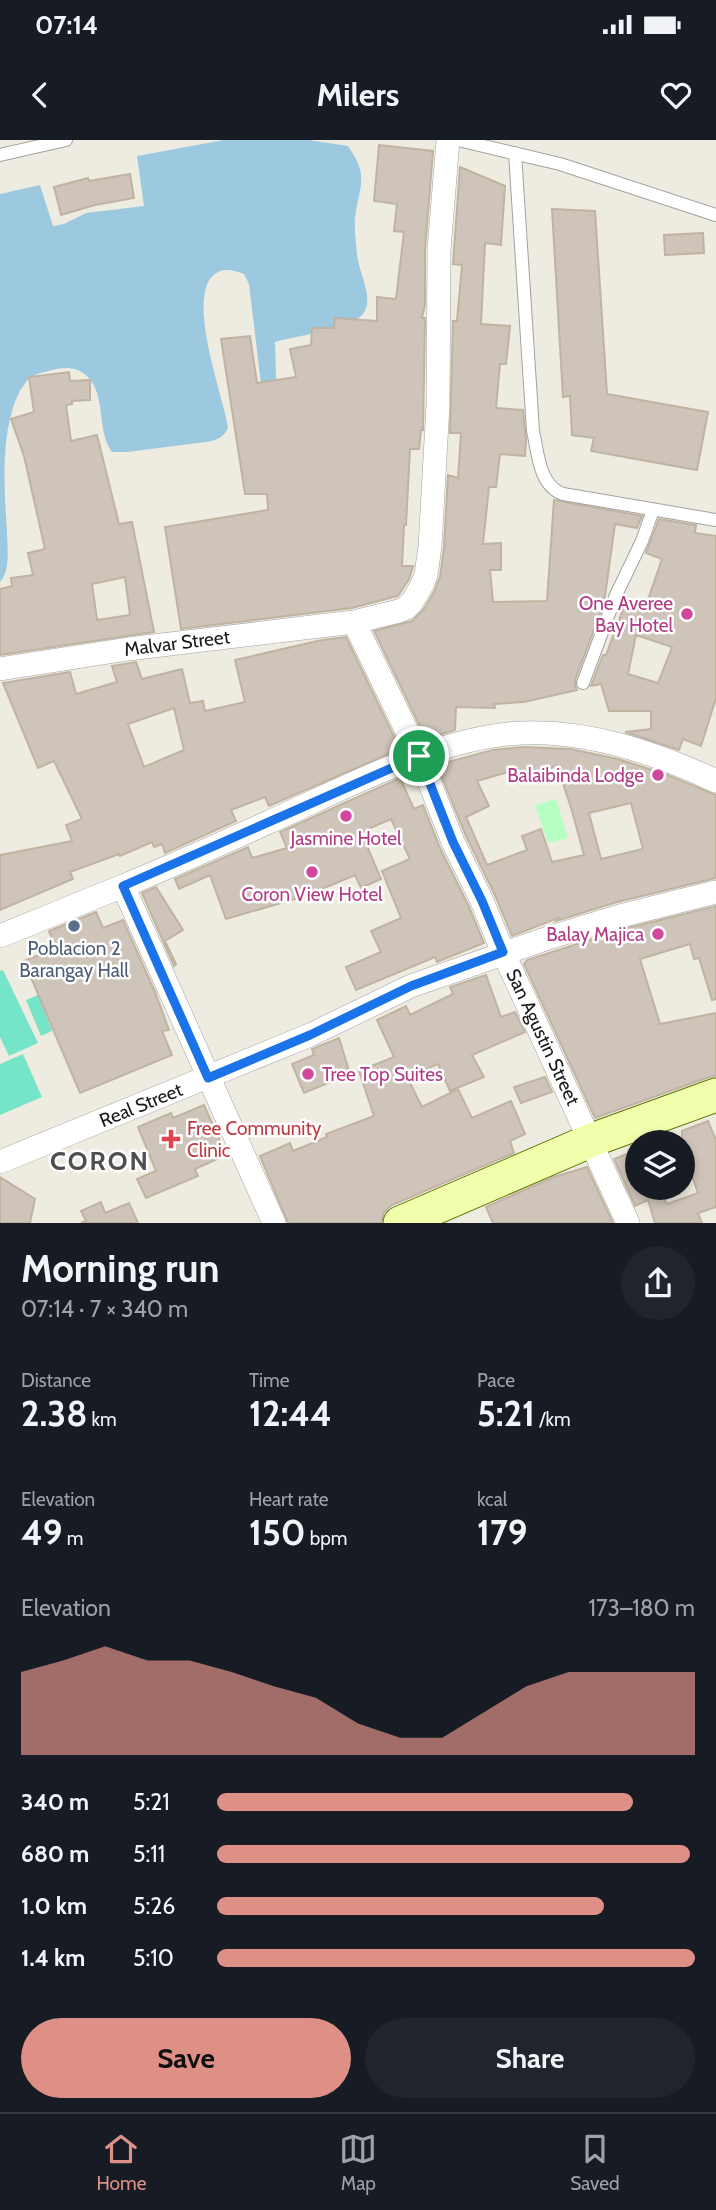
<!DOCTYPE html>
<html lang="en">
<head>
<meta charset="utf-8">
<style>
	:root { --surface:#171b24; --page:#20242c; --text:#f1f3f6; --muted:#9ea1a6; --line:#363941; --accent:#de9087 }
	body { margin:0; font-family:Cabin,sans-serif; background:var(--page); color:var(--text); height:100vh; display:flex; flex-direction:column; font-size:26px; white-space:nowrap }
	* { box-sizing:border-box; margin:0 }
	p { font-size:23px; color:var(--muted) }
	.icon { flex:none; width:38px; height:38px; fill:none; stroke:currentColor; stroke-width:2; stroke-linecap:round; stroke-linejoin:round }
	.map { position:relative; height:1083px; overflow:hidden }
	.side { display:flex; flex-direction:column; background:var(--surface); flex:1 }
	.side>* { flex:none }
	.tools { position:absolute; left:625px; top:990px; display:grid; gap:14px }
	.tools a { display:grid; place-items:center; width:70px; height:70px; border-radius:50%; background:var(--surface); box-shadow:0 4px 10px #0003; font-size:35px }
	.pin { position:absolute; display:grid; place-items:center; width:60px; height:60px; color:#fff; margin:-30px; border:4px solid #fff; border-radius:50%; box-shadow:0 2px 7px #0007 }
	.round { display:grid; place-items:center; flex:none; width:74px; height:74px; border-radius:37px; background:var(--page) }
	.summary { display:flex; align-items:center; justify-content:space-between; height:119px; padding:0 21px }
	h1 { font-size:38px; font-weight:800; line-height:52px }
	.stats { display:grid; grid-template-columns:repeat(3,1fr); gap:10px; height:119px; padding:7px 21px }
	.stats div { display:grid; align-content:center }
	.stats b { font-size:35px; font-weight:800 }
	.stats small { font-size:19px; font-weight:400 }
	.stats p { font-size:19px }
	.chart { height:196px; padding:14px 21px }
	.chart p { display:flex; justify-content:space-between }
	.chart svg { width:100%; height:126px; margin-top:7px; fill:var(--accent); opacity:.7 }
	.primary-button { display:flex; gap:14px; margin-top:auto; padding:14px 21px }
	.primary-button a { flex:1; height:80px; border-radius:42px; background:var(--accent); color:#111; font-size:28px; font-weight:800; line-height:80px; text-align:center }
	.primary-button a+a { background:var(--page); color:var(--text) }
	ul { padding:0 21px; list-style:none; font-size:23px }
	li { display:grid; grid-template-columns:112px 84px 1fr; align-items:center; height:52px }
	li i { height:18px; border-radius:9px; background:var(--accent) }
	.status { display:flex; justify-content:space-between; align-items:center; height:49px; padding:0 35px; background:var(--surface); direction:ltr }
	.status svg { height:19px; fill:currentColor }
	header { display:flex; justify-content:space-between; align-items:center; height:91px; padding:0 21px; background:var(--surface); font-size:32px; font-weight:800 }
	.tab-bar { display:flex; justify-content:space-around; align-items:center; height:98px; border-top:2px solid var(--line); background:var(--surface); font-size:19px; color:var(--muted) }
	.tab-bar a { display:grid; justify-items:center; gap:4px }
	.tab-bar .current { color:var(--accent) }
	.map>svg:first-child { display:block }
	.park { fill:#b7fec5 }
	.pitch { fill:#76e5c7 }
	.water { fill:#9cc9e0 }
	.building { fill:#cec4b9; stroke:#c1b3a1; stroke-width:2; fill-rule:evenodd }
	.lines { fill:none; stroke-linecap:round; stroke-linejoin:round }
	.lane-casing { stroke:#a2a2a2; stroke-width:14 }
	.street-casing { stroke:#a2a2a2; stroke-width:24 }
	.secondary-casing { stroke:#5b7500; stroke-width:35 }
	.lane { stroke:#fff; stroke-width:12 }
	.street { stroke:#fff; stroke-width:23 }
	.secondary { stroke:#f1ffad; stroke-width:33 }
	.route-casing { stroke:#fff; stroke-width:14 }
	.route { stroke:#1a73e8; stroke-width:9 }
	.hotel-dot { fill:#d1479c; stroke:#fff; stroke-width:2.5 }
	.service-dot { fill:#5c6f8a; stroke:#fff; stroke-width:2.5 }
	.health-dot { fill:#e0444e; stroke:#fff; stroke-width:2.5 }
	.labels { text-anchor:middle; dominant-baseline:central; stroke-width:5; stroke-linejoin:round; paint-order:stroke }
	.hotel-label { font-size:19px; fill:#b23c85; stroke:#fff; text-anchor:end }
	.street-label { font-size:19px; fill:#1b1b1b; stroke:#fff }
	.service-label { font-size:19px; fill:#4e5e75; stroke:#fff }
	.health-label { font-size:19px; fill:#be3a42; stroke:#fff; text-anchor:start }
	.district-label { font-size:26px; font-weight:bold; letter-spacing:2px; fill:#4e4e4e; stroke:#fff }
</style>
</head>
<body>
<div class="status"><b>07:14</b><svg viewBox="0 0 49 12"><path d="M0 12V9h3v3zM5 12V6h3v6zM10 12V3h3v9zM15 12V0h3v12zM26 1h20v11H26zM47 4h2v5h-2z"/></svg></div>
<header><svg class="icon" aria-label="back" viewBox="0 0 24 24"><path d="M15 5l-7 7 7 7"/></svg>Milers<svg class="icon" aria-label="heart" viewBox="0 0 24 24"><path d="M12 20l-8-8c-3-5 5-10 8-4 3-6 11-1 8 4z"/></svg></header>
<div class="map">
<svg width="716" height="1083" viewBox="0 0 716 1083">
	<rect width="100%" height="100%" fill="#eeebe0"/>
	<path class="park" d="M556 659 568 698 548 703 535 665Z"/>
	<path class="pitch" d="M3 830 38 903 9 916 0 897V831Z
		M38 855 52 891 41 896 26 860Z
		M23 914 42 957 0 975V924Z"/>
	<path class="water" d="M224 0H309L348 6C369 36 360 44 355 77 354 88 356 102 357 114 358 132 376 160 362 175 348 190 295 196 275 202L277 269H264L249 144 244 134C236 131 227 128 218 132 182 150 224 257 228 288 223 298 217 300 206 302L127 312H112C96 290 107 256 87 236 76 226 65 227 52 230 46 232 37 233 31 237 28 239 24 245 21 249 0 287 4 347 7 391 7 407 11 430 0 442V54L40 45 53 86 64 84 86 73 144 66 137 16Z"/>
	<path class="building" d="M379 5 433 11 425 109V165L422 178H425L423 290H421L419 309H410L406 385H404L402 426H413L409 439 398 456 352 468 181 489 165 387 268 370 267 354H245L221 199 250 196 257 243 296 237 290 209 311 205 312 188H334L335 178 377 181V157L396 159 404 92 394 91 397 64 374 61Z
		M460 27 505 46 501 105 485 103 481 184 510 186 506 224H500L496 268 523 270 526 300 525 316 500 314 496 347H489L483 404 501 403V430H490L493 462 547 461 554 360 642 376 637 388 615 384 604 463 575 540V545L577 550 524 562 494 564 495 568 456 567 455 590 426 599 374 491 412 481 424 469 434 452 440 437 444 408 448 335 458 338 461 293H450L453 181H457L462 125 453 124Z
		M130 34 134 58 95 65 61 75 54 47 88 38 89 41Z
		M552 69 595 71 607 254 708 272 697 330 591 311 594 298 572 295 570 256 563 257Z
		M703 93 704 113 665 115 664 95Z
		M69 232 70 241 90 240V260L72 261V264L66 265 71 301 97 295 119 384 132 382 154 492 0 515V449L12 446 11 438 33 435 28 413 45 409 24 316 11 279 34 272 29 237ZM125 437 130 475 97 480 92 444Z
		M659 379 696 385 695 393 716 396V558L701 606 683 599 679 610 625 592 651 589V571H609L601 544 591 546 603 515H606L624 467 644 471 662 419 646 413ZM636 495 672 507 658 543 628 534Z
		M346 497 400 609 269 666 265 657 231 670 236 681 165 713 162 704 154 707 152 702 120 716 119 714 70 732 73 739 0 770V715L72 701 66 685 82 679 54 621 38 628 3 543 70 532 76 554 117 542 112 526 136 522 142 539 182 529 190 563 203 561 205 571 245 562 235 520 322 500ZM174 568 184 610 144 627 128 584Z
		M523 607 570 609 618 619 665 634 716 655V738L617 762 556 781 558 778 512 796 495 755 466 696 437 625 493 610ZM557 625 572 671 584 715 552 722 541 689 522 696 527 710 487 725 466 677 489 666 477 641 518 629 519 634 545 631ZM631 663 643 709 601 719 589 673Z
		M400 638 414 669 423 665 440 708 469 767 484 803 437 822 435 817 356 850 346 827 381 812 371 791 401 778 382 731 410 719 391 679 361 692 381 739 361 748 355 735 305 756 226 779 210 735 179 749 175 739 248 707 252 718 287 708 280 692Z
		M156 747 183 790 165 801 176 824 174 826 142 753Z
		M716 766V859L712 860 699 818 694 819 690 804 640 819 660 884 716 873V936L709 937 595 978 524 824 527 820 624 789Z
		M96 772 103 788 123 780 155 852 169 890 162 891 172 915 80 953 24 821 56 808 49 791Z
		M486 835 501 877 515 872 525 892 472 915 484 937 450 951 438 924 407 937 422 967 458 949 472 978 511 961 525 994 510 1001 514 1013 392 1065 384 1072 381 1083H288L260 1016 290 1003 293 1011 327 997 326 994 374 976 359 931 394 917 377 880 406 866 410 875 453 854 450 847Z
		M339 898 350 934 304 953 292 924 314 915 312 909Z
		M545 937 552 952 521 963 514 947Z
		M204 965 226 1015 195 1029 198 1036 146 1058 137 1039 156 1031 138 987 171 973 173 978Z
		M708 981 716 1000V1067L698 1073 702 1083H655L648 1060 635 1066 614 1019 637 1010V1048H671L661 1053 667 1064 698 1053 687 1022 682 1023V991Z
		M587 1027 613 1083H493L486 1067 554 1037Z
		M0 1037 35 1059 30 1083H0Z
		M101 1062 105 1073 129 1063 138 1083H81L86 1081 81 1071Z"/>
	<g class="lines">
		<g class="lane-casing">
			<path id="lane" d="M458 0 560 24 716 75
				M515 13 533 291C538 313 539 346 563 354L716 380
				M0 15 66 0
				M583 543 616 455 642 401 653 370"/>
		</g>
		<g class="street-casing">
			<path id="street" d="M354 482 419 616 453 702 482 761 503 812 628 1083
				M0 529 128 509 354 482 399 471 406 468 412 462 422 445 426 435 430 406 438 265 439 110 448 0
				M123 746 274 1083
				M0 796C41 779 82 763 123 746 172 726 220 704 269 682 343 649 440 596 522 593 589 590 656 613 716 641
				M0 1022 310 895 411 846 548 798 620 776 716 752"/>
		</g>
		<g class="secondary-casing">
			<path id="secondary" d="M400 1083 592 1000 716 955"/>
		</g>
		<use href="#lane" class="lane"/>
		<use href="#street" class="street"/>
		<use href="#secondary" class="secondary"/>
	</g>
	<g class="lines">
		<g class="route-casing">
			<path id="route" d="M419 616 453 702 482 761 503 812 411 846 310 895 208 938 123 746Z"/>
		</g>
		<use href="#route" class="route"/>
	</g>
	<g class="hotel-dot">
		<circle cx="687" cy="474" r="7"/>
		<circle cx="658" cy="635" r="7"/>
		<circle cx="346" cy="676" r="7"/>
		<circle cx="312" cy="732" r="7"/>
		<circle cx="658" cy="794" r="7"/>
		<circle cx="308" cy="934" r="7"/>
	</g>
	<circle class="service-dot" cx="74" cy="786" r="7"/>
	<path class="health-dot" d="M167.5 988.5h7v7h7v7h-7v7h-7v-7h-7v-7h7z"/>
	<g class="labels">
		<g class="hotel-label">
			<text x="673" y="463">One Averee<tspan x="673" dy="22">Bay Hotel</tspan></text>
			<text x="644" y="635">Balaibinda Lodge</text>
			<text x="346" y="698" text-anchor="middle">Jasmine Hotel</text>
			<text x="312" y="754" text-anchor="middle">Coron View Hotel</text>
			<text x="644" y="794">Balay Majica</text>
			<text x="322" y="934" text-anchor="start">Tree Top Suites</text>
		</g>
		<g class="street-label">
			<text transform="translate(177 503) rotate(-7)">Malvar Street</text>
			<text transform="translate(543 897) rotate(65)">San Agustin Street</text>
			<text transform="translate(141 965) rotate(-22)">Real Street</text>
		</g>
		<g class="service-label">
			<text x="74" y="808">Poblacion 2<tspan x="74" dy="22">Barangay Hall</tspan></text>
		</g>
		<g class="health-label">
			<text x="187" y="988">Free Community<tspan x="187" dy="22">Clinic</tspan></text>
		</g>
		<g class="district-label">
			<text x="100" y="1021">CORON</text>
		</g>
	</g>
</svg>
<div class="tools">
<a><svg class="icon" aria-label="layers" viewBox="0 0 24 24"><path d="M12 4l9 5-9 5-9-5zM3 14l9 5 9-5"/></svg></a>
</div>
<div class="pin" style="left:419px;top:616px;background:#1e9e55"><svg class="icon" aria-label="arrive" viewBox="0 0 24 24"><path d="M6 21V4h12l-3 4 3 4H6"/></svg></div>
</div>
<section class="side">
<div class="summary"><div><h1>Morning run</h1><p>07:14 · 7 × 340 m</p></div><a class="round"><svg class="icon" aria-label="share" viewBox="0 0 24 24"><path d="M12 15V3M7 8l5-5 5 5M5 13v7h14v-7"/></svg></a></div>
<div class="stats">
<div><p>Distance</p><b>2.38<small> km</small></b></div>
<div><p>Time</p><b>12:44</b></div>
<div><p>Pace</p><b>5:21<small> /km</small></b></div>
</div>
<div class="stats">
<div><p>Elevation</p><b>49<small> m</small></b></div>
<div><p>Heart rate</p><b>150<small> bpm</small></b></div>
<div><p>kcal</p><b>179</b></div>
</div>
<div class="chart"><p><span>Elevation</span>173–180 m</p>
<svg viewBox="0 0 160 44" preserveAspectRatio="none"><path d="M0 44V15L10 11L20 6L30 11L40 11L50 15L60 20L70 24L80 33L90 38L100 38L110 29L120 20L130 15L140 15L150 15L160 15V44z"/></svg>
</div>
<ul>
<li><b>340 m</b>5:21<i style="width:87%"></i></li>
<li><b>680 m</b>5:11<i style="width:99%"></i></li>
<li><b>1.0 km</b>5:26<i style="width:81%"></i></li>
<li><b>1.4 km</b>5:10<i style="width:100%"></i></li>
</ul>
<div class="primary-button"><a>Save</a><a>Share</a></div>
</section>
<nav class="tab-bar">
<a class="current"><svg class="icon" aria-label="home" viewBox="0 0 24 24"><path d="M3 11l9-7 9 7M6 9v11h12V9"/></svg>Home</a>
<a><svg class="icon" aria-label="map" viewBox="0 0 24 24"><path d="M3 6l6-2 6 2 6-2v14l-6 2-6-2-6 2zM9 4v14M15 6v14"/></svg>Map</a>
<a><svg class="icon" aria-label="saved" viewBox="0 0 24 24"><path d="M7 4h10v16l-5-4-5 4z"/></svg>Saved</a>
</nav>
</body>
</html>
